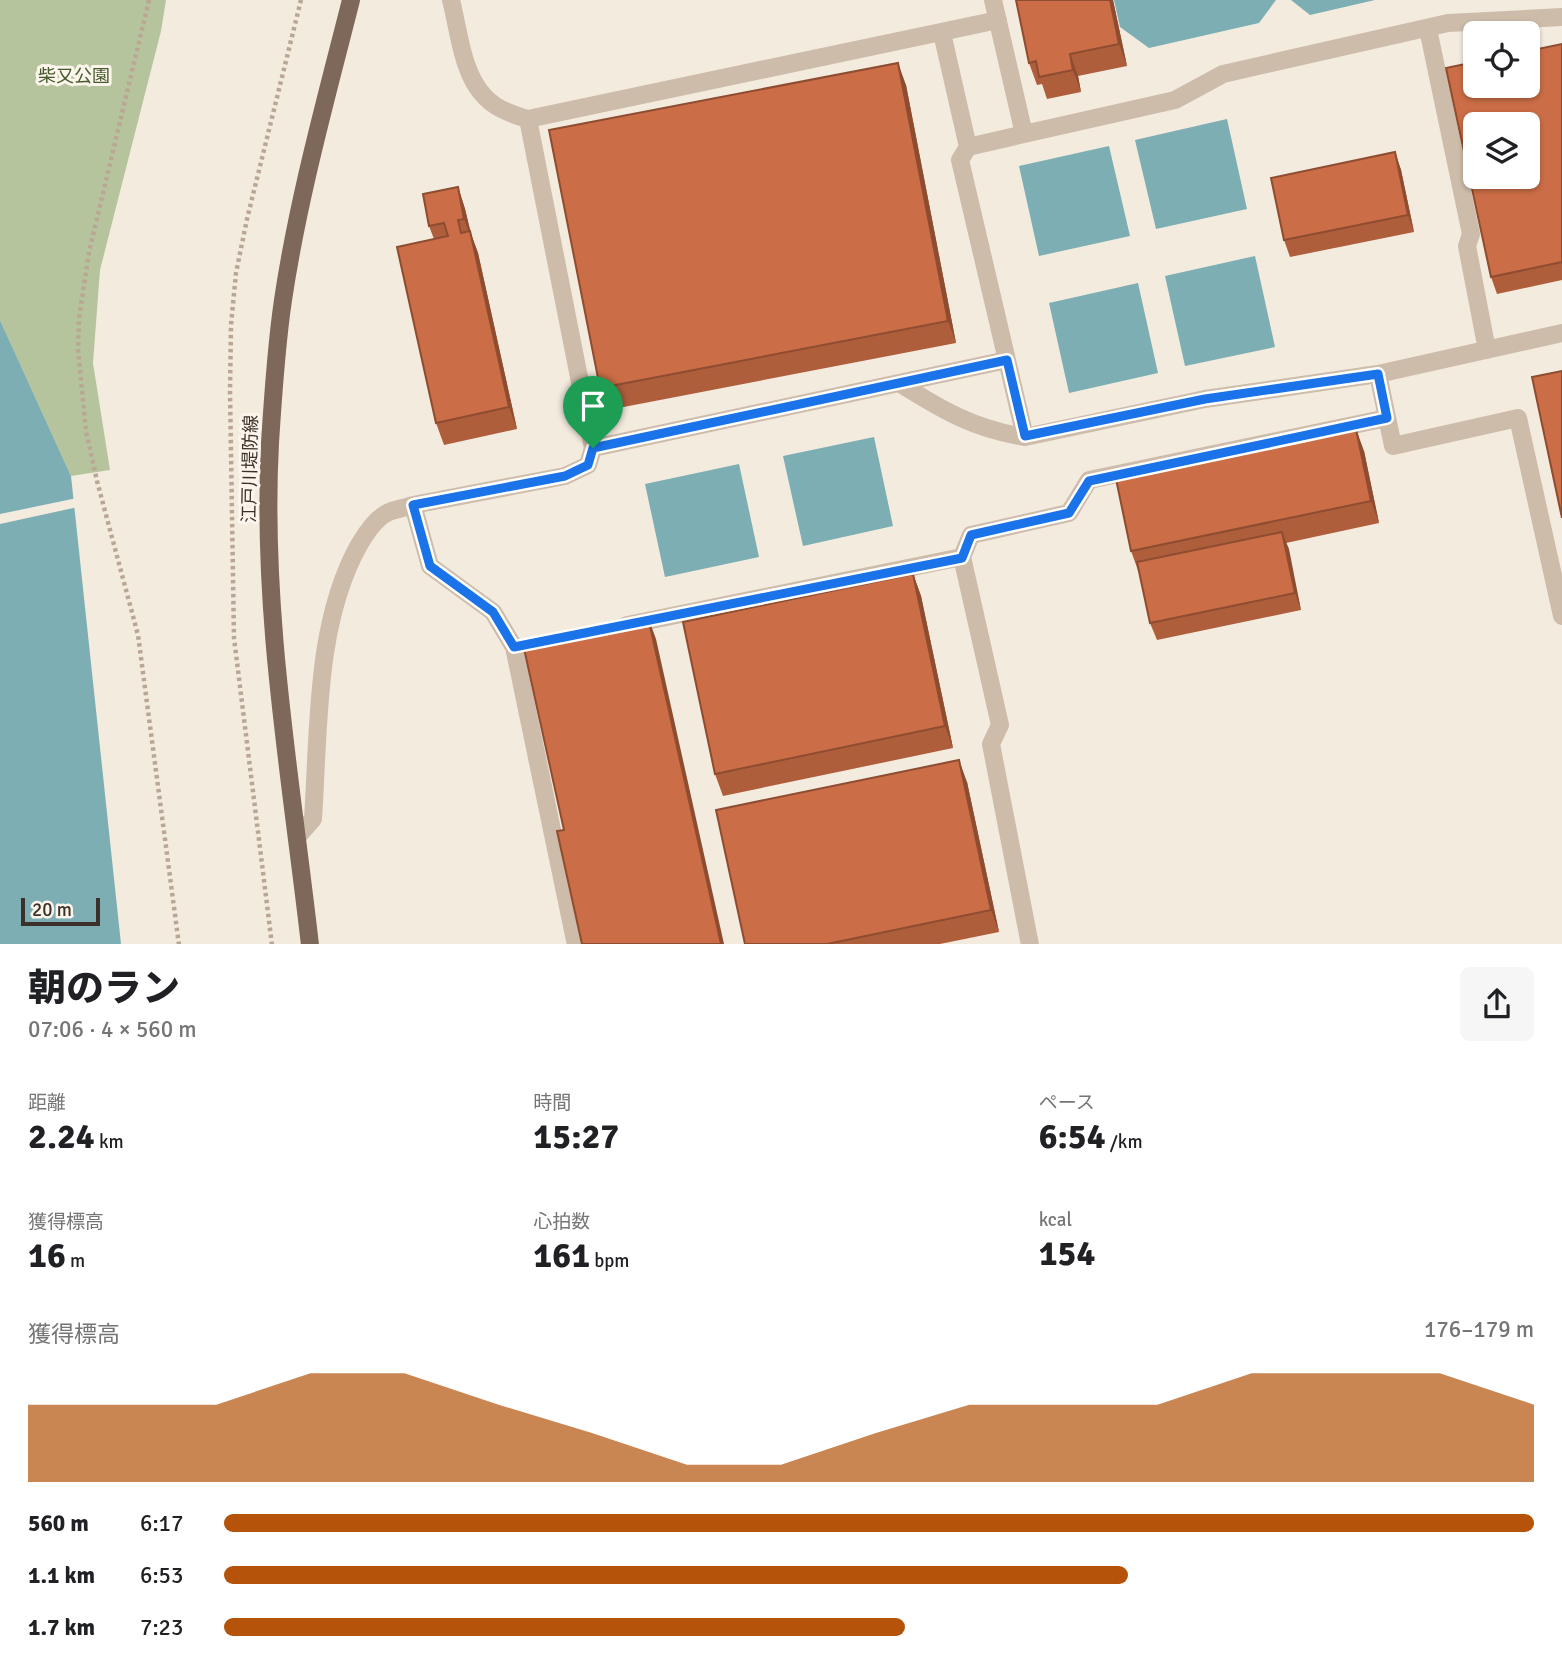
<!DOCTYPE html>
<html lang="ja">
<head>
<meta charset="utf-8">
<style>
	:root { --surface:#fff; --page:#f6f6f6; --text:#202124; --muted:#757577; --accent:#b45309 }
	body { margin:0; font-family:Signika,"Noto Sans JP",sans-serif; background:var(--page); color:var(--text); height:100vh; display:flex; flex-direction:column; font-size:26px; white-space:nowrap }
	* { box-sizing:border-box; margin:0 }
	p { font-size:23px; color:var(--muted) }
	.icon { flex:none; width:38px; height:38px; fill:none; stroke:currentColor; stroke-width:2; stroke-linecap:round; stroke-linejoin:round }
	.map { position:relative; height:944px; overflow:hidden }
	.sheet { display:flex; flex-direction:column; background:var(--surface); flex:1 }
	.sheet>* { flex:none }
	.fabs { position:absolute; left:1463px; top:21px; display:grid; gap:14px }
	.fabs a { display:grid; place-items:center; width:77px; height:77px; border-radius:10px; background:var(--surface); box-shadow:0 2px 5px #0004; font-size:35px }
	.scale { position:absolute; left:21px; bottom:18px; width:79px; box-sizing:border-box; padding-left:7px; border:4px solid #3b302a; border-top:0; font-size:19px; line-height:24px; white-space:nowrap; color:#3b302a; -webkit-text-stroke:5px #fbf5ec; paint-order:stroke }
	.pin { position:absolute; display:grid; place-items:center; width:60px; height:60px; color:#fff; margin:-72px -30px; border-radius:50% 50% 50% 0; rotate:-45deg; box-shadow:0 0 7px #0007 }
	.pin .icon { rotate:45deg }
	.round { display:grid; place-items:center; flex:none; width:74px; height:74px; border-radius:10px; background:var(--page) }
	.headline { display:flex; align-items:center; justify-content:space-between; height:119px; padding:0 28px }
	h1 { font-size:38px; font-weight:800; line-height:52px }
	.figures { display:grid; grid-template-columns:repeat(3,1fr); gap:10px; height:119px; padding:7px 28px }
	.figures div { display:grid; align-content:center }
	.figures b { font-size:35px; font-weight:800 }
	.figures small { font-size:19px; font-weight:400 }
	.figures p { font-size:19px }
	.chart { height:196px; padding:14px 28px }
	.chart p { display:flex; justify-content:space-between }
	.chart svg { width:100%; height:126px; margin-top:7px; fill:var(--accent); opacity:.7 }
	ul { padding:0 28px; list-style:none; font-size:23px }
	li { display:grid; grid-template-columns:112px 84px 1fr; align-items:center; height:52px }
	li i { height:18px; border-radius:9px; background:var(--accent) }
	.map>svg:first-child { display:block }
	.green { fill:#b6c49e }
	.water { fill:#7caeb3 }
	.pier { fill:#f4ebdf }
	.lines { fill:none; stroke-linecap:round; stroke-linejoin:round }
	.path { stroke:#b9a694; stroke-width:4.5; stroke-dasharray:3.5 3.5; stroke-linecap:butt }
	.minor { stroke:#cdbcaa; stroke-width:18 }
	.major { stroke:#7d685a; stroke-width:18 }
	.wall { fill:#af5e3c }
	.shaded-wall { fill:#8e4c31 }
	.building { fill:#cb6d46; stroke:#8e4c31; stroke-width:2; fill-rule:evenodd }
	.route-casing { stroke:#fff; stroke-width:14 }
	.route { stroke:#1a73e8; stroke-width:9 }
	.labels { text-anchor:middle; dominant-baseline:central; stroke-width:6; stroke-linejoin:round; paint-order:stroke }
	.park-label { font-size:18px; fill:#475a2c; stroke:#fbf5ec }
	.street-label { font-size:18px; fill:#3b302a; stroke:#fbf5ec }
</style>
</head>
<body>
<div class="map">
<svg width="1562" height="945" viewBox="0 0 1562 945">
	<rect width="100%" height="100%" fill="#f4ebdf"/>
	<path class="green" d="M0 0H166L161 31 100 270 93 363 110 470 71 476 0 320Z"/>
	<path class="water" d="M1114 0H1276L1259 23 1149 48 1120 27Z
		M1291 0H1375L1310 15Z
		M1227 119 1247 209 1156 229 1135 140Z
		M1109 146 1130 236 1039 256 1019 166Z
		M1255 256 1275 347 1185 366 1165 276Z
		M1138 283 1158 373 1069 393 1049 303Z
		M0 320 71 476 121 944H0Z
		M874 437 893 526 803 546 783 456Z
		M739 464 759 557 665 577 645 484Z"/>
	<path class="pier" d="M77 498 78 507 0 524V514Z"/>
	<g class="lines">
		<path class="path" d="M149 0 89 252 79 318 78 350 86 431 97 481 138 635 179 945
			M272 945 234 638 230 391 231 325 236 273 247 219 301 0"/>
		<path class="minor" d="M451 0C459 31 462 74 485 97 496 109 513 115 528 119L998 20
			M1428 29 1471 234 1467 246 1487 350
			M942 33 968 147 960 160 1025 437 1205 399 1378 374 1393 446 1518 418 1562 616
			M528 119 593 448 588 465 565 476 413 505 430 566 493 612 514 647 576 945
			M1024 134 1175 100 1223 74 1448 23 1562 17
			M968 147 1024 134 993 0
			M1378 374 1562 333
			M899 383C942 410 974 429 1025 437
			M593 448 1007 360
			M962 557 1000 725 991 744 1030 945
			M627 625 962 557 971 535 1069 513 1089 480 1387 418
			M297 837 313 819C319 731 315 623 359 545 366 533 375 519 387 513 395 509 405 508 413 505"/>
		<path class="major" d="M310 945C291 778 261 611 270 443 273 395 276 347 283 300 298 199 326 99 351 0"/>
	</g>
	<path class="wall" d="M1016 0H1113L1127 66 1078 76 1081 92 1047 99 1042 84 1037 85 1029 63Z
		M1562 44V280L1497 294 1491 277Z
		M906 85 956 343 608 410 600 388Z
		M1395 152 1401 170 1414 232 1290 257 1284 240Z
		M458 187 465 209 471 234 478 253 517 429 444 445 436 423 434 239 429 226Z
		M1364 451 1379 523 1286 543 1301 610 1157 640 1150 623 1139 573 1131 551Z
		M913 574 921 596 953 748 723 796 715 774Z
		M967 782 999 932 940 944H745Z"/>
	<path class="shaded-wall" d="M1110 0H1113L1127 66 1119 44Z
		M1070 54 1078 76 1081 92 1073 70Z
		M898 63 906 85 956 343 948 321Z
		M1395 152 1401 170 1414 232 1408 215Z
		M458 187 465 209 471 234 478 253 517 429 509 407 471 238 464 219Z
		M1356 429 1364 451 1379 523 1371 501Z
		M1282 532 1289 549 1301 610 1295 593Z
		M913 574 921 596 953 748 945 726Z
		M648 617 656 639 724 944H721Z
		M959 760 967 782 999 932 991 910Z"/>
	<path class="building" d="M1016 0H1110L1119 44 1070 54 1073 70 1039 77 1036 61 1029 63Z
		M1562 44V262L1491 277 1446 68 1475 62V86H1528V51ZM1475 124H1528V177H1475Z
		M898 63 948 321 600 388 549 130Z
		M1395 152 1408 215 1284 240 1271 178Z
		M458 187 464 219 458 220 461 233 470 231 509 407 436 423 397 247 448 236 444 223 429 226 423 194Z
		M1562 371V518L1532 377Z
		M1356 429 1371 501 1131 551 1116 479Z
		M1282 532 1295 593 1150 623 1137 562Z
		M913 574 945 726 715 774 683 622Z
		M648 617 721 944H582L557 831 564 830 523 644Z
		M959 760 991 910 827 944H745L716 810Z"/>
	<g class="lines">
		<g class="route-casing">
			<path id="route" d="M1007 360 1025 436 1205 399 1378 374 1387 418 1089 481 1069 513 971 535 962 558 514 647 493 612 430 566 413 505 565 476 588 465 593 448Z"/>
		</g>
		<use href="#route" class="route"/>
	</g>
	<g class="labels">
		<g class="park-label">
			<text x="74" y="76">柴又公園</text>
		</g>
		<g class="street-label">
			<text transform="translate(250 469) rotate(-89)">江戸川堤防線</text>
		</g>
	</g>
</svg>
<div class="fabs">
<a><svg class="icon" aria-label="locate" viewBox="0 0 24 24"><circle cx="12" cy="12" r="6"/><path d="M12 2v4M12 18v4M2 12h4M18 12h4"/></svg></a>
<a><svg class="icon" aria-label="layers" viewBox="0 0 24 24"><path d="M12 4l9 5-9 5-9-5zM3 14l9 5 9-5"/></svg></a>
</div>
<div class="scale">20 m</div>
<div class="pin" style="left:593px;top:448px;background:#1e9e55"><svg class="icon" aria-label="arrive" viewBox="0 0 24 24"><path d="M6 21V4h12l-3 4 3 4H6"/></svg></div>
</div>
<section class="sheet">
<div class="headline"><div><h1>朝のラン</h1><p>07:06 · 4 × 560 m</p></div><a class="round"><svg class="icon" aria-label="share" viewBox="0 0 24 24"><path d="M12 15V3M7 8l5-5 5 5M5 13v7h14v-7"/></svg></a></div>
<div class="figures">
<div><p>距離</p><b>2.24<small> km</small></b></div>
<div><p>時間</p><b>15:27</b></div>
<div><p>ペース</p><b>6:54<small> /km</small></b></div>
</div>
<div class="figures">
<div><p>獲得標高</p><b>16<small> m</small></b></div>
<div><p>心拍数</p><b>161<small> bpm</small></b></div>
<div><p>kcal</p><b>154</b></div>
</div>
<div class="chart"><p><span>獲得標高</span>176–179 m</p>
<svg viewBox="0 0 160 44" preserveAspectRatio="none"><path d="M0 44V17L10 17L20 17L30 6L40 6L50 17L60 27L70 38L80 38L90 27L100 17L110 17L120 17L130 6L140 6L150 6L160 17V44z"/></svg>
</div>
<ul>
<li><b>560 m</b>6:17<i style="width:100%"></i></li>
<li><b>1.1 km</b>6:53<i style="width:69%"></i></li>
<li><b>1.7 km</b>7:23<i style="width:52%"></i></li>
</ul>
</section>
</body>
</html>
